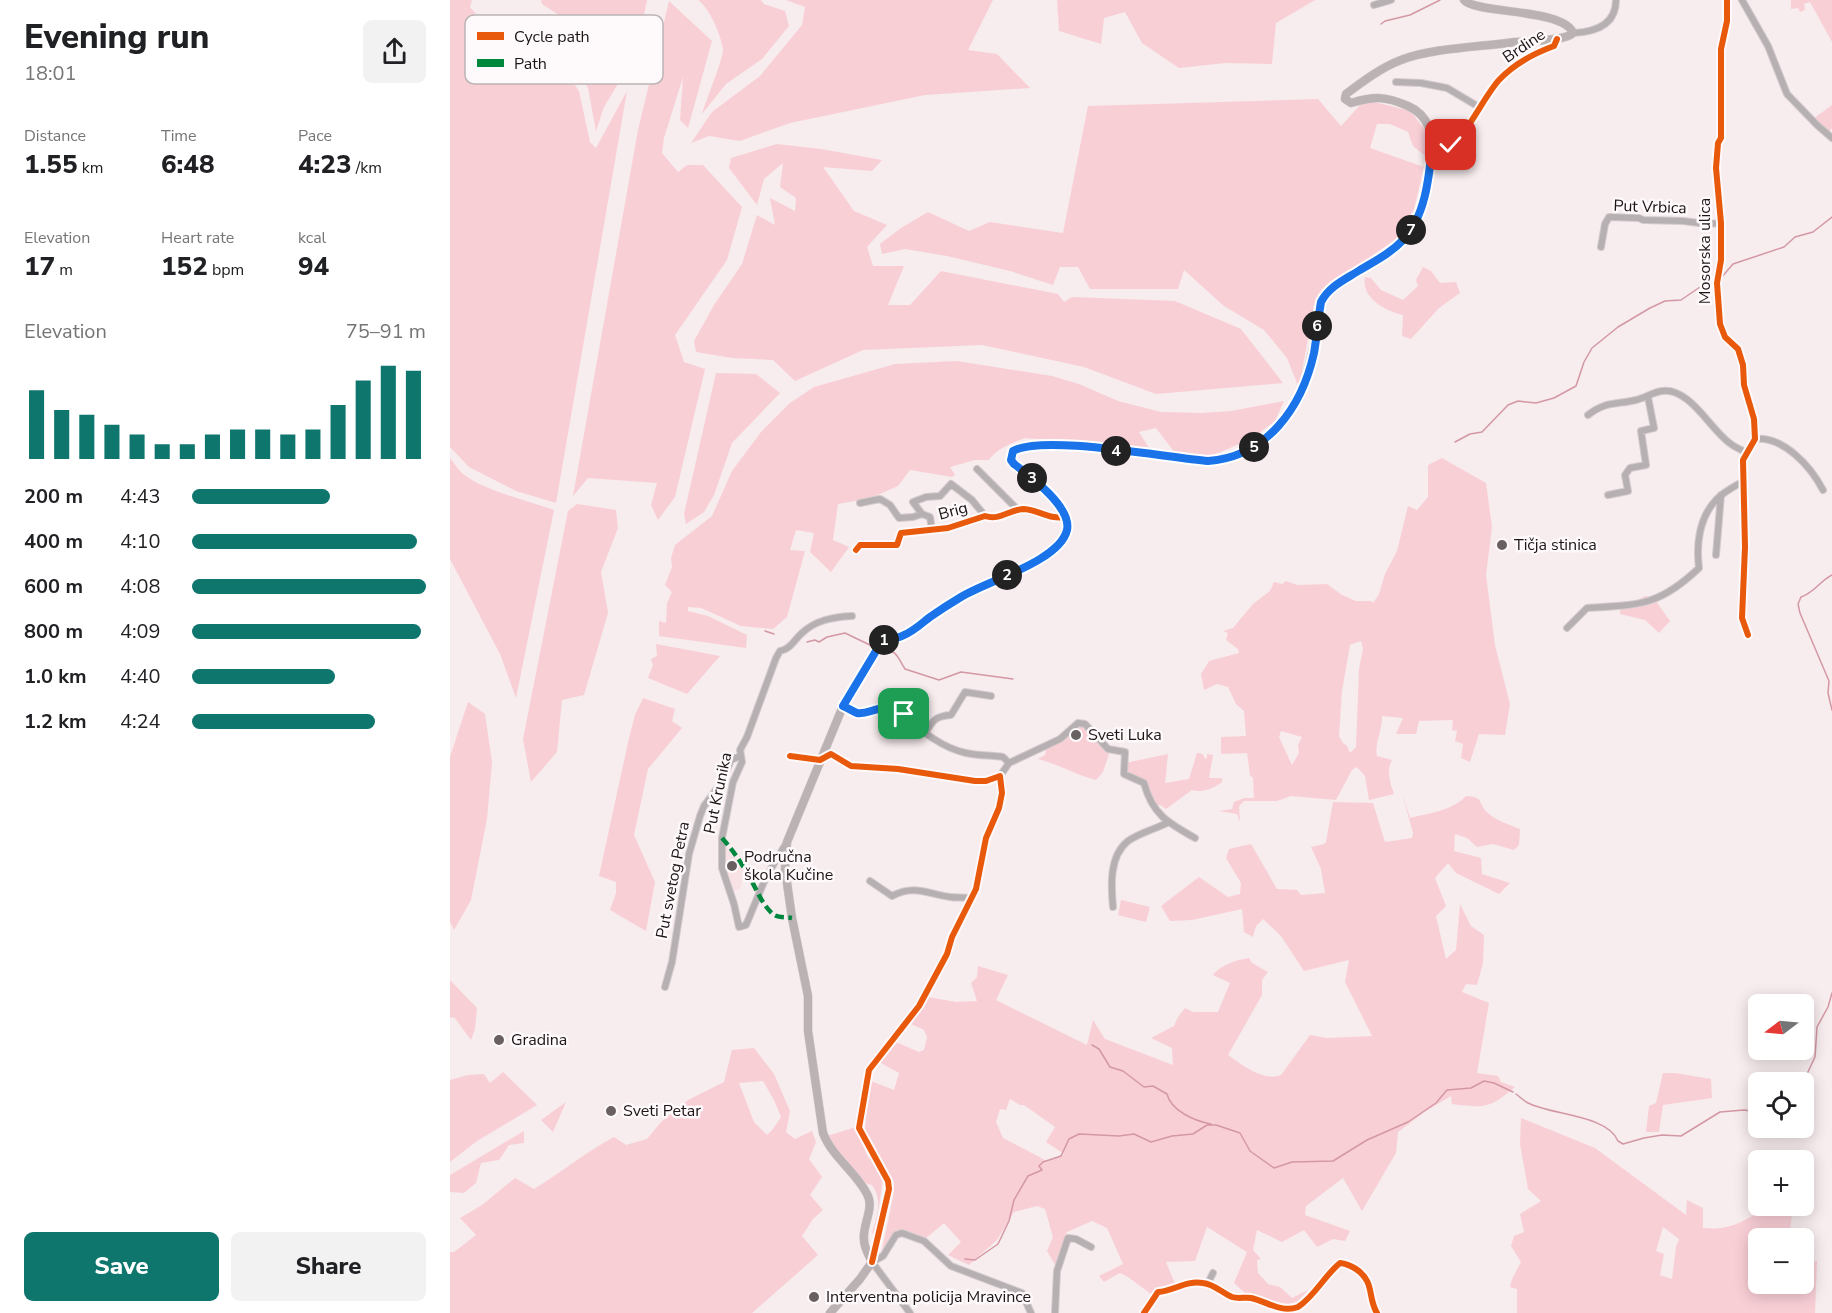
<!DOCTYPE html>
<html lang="en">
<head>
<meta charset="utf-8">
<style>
	:root { --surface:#fff; --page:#f2f2f2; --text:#202124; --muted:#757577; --accent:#0f766e }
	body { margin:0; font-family:"Nunito Sans",sans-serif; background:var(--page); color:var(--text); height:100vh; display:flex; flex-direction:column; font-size:22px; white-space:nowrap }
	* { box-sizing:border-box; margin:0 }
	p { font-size:20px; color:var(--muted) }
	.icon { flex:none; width:33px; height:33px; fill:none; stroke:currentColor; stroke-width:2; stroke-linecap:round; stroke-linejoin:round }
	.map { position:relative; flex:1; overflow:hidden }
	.drawer { display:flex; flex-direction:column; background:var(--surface); width:450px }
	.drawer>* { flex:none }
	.needle { width:39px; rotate:254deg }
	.tools { position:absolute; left:1298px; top:994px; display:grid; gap:12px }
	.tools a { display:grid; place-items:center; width:66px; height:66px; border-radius:9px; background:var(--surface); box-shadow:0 3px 15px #0003; font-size:30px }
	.pin { position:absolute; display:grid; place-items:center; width:51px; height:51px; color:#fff; margin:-26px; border-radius:12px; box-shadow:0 3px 9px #0006 }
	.km { position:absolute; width:30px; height:30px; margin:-15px; border-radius:50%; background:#222; color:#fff; font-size:16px; line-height:30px; text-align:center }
	.round { display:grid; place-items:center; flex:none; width:63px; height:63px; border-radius:9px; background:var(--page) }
	.summary { display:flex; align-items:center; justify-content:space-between; height:102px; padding:0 24px }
	h1 { font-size:33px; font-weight:800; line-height:45px }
	.figures { display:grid; grid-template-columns:repeat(3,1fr); gap:9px; height:102px; padding:6px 24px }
	.figures div { display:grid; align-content:center }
	.figures b { font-size:26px; font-weight:800 }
	.figures small { font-size:16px; font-weight:400 }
	.figures p { font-size:16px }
	.chart { height:168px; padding:12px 24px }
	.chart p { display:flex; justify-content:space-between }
	.chart svg { width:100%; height:108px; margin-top:6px; stroke:var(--accent); stroke-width:6 }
	.action { display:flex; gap:12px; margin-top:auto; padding:12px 24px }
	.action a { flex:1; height:69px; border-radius:9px; background:var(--accent); color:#fff; font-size:24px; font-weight:800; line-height:69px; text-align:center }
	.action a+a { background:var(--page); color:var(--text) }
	ul { padding:0 24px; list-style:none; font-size:20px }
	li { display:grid; grid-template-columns:96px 72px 1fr; align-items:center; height:45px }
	li i { height:15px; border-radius:8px; background:var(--accent) }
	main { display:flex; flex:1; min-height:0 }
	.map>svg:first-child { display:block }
	.built { fill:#f9e2e5 }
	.green { fill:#f9cfd6; fill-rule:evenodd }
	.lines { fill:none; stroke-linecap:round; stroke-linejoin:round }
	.stream { stroke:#d398a4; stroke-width:1.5 }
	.minor-casing { stroke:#d3cacc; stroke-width:8 }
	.major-casing { stroke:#d3cacc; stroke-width:9 }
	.minor { stroke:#b6b0b2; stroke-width:6 }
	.major { stroke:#bbb2b4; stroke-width:8 }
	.quiet { stroke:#00873e; stroke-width:4.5; stroke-dasharray:9 4.5; stroke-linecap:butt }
	.cycleway-casing { stroke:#fef9fa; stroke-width:10 }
	.cycleway { stroke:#e8590c; stroke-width:6 }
	.route-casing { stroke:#fff; stroke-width:12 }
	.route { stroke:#1a73e8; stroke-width:8 }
	.poi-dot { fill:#696061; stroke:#fef9fa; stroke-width:2 }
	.labels { text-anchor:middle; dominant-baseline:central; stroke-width:5; stroke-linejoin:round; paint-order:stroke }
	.street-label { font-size:16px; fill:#1c1415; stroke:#fef9fa }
	.poi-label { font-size:16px; fill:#1c1415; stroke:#fef9fa; text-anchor:start }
	.key { fill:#fef9fa; stroke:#bab4b5; stroke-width:1.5 }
	.key-label { font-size:16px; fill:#1c1415 }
</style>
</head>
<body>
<main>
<section class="drawer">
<div class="summary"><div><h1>Evening run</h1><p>18:01</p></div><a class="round"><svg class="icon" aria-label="share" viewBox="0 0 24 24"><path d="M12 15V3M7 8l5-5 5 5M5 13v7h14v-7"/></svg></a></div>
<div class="figures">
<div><p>Distance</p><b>1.55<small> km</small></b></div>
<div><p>Time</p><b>6:48</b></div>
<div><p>Pace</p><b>4:23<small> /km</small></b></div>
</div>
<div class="figures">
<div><p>Elevation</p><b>17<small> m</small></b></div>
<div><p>Heart rate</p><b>152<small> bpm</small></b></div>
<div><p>kcal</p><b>94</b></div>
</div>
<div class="chart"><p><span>Elevation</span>75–91 m</p>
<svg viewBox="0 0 160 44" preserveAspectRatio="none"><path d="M5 44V16M15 44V24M25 44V26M35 44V30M45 44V34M55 44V38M65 44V38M75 44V34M85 44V32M95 44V32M105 44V34M115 44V32M125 44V22M135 44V12M145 44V6M155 44V8"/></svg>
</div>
<ul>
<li><b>200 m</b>4:43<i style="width:59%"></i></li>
<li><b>400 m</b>4:10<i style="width:96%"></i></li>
<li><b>600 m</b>4:08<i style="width:100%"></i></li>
<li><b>800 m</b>4:09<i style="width:98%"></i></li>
<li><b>1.0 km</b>4:40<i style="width:61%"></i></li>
<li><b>1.2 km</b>4:24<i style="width:78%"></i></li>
</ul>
<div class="action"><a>Save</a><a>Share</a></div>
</section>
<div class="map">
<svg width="1382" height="1313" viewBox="0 0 1382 1313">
	<rect width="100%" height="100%" fill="#f7ecee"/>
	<path class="built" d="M274 846 277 847 282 852 293 870 291 888 282 892 274 870Z"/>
	<path class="green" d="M0 0H22L20 7 48 41 83 27 101 49 129 91 140 142 146 148 177 91 106 503 66 491 19 467 0 447Z
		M91 0H197L186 54 154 107 146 131 138 88 106 35 115 19 92 4Z
		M248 0H311L314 4 335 11 339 26 312 59 276 84 252 114C255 103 273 59 273 50 272 37 259 7 248 0Z
		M336 0H543L518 50 547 54 580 88 475 95 340 123 290 141 259 136 241 143 262 112 310 76 352 25 355 7Z
		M607 0H865L826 23 822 64 776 63 729 68 692 43 675 12 654 18 651 44 609 31Z
		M1341 0H1382V42L1360 2 1354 4 1355 10 1350 12 1348 8 1341 9Z
		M219 1 262 41 238 128 230 120 233 77 214 138 212 153 228 172 237 165H253L292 207 277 260 225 335 234 362 255 369 225 497 208 520 201 505 207 483 138 478 123 496 188 130Z
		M868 99 891 126 911 104 917 100 960 111 977 132 979 159 963 146 958 132 940 124H927L920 148 974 167 964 209 945 240 872 290 864 305 849 388 837 358 814 330 774 306 734 270 728 289H640L628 267H610L603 285 560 271 497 256 455 249 432 254 430 244 451 228 478 212 519 231 540 222 613 233 638 106Z
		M1382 105V128L1379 132 1363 119Z
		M327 144 371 149 432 160 422 171 373 167 404 211 437 225 417 247 423 266H454L438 305H460L491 271 608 294 614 302 622 297 725 301 791 329 833 383 706 394 634 367 532 345 413 350 345 381 323 360 282 358 246 352 244 341 264 305 292 264 307 215 325 225 320 198 345 211 346 198 330 187 333 163 314 179 307 205 279 168 281 158Z
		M973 267 981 271 990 283 1006 282 1010 293 989 308 961 339 952 336 953 315C935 311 911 298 915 277L921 278 931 290 953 300 968 286 966 280Z
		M507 361 602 376 629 384 668 401 711 412 752 413 781 411 834 401 825 421 801 439 761 456 725 453 706 428 689 432 699 448 575 438C562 443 547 448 539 460H525L500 467 505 475 502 477 460 470 448 486 421 498 388 504 383 540 399 547 381 572 360 552 364 533 346 530 340 550 355 551 337 617 323 629 291 626 251 608 238 607V611L258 616 297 635 296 648 209 636V621L216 623 217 603 222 592 215 585 222 567 221 558 225 545 262 516 282 471 311 432 340 403 364 387 445 364Z
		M266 373 306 374 330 393 282 443 264 495 254 512 236 524 234 514Z
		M0 458C4 463 8 469 12 473 31 490 79 501 104 510L66 698 50 654 0 559Z
		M992 458 1036 483 1042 527 1036 575 1045 645 1060 704 1055 735 1029 734 1020 762 1011 758 1013 744 1005 741 1007 731 1002 730 1003 720 969 721 966 734H946L953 718 932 716C933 729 924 744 927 756L942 760C936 771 940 782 944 794L919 800 915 776 907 767 902 770 886 800 841 796 827 801H794L789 806 790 822 787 814 769 811 782 809 784 802 794 798H804L803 778 800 775 797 753 771 754V737L796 736 794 711 786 704 778 687 767 684 754 690 751 674 759 661 789 653 788 649 776 640 778 633 773 631 783 628 803 604 820 591 824 582 832 584 836 581 847 585 877 584 892 595 906 601H921L923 603 929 594 935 574 947 551 958 506 967 510 978 497V465ZM911 641 913 649 909 669 906 747 900 753 897 746 893 743 889 736 892 691 900 645ZM831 731 852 737 848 745 849 753 842 765 829 737Z
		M127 504 166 510 168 528 151 572 158 613 134 695 112 700 107 752 81 782 73 739 118 511Z
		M1195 596 1203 597 1220 621 1209 633 1195 620 1170 614V610Z
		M206 644 270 656 237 694 198 678 203 665 201 659 207 656Z
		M193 698 225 709 222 721 232 728 198 769 184 835 205 882 196 931 160 910 166 893V882L149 876 179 738 185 715Z
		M18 702 35 714 42 762 37 819 21 900 4 930 0 922V757Z
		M629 725H633L639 735 659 754 653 772 646 780C626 775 608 764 588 759L595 755 596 749Z
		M747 753 753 754 755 759 757 758V754L763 755 759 778H772V782C762 789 754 793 742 790L716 809 710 805 705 807C693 784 704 783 675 773V763L718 754 715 783 739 779Z
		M952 793 960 818C979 813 1002 811 1016 796 1035 797 1027 803 1038 813 1045 820 1060 825 1070 829L1069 845 1064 850 1043 844 1027 847 1017 838 1005 834 1004 851 1031 858 1032 874 1060 883 1049 894 1006 873 998 863 985 878 996 906 986 916 996 959 1006 950 1010 904 1021 926 1034 935 1033 963 1027 985 1016 984 1012 992 1039 1003 1027 1073 1048 1076 1051 1082 1065 1087C1039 1109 1035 1108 1002 1104L1001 1096 976 1111 948 1132 946 1153 912 1211 893 1178 856 1206 855 1215 900 1231 895 1241 883 1239 867 1247 854 1230 832 1242 807 1230 803 1250 811 1259 807 1260 808 1273 818 1284 830 1287 842 1298 858 1290 847 1302 828 1307 809 1296 796 1294 784 1283 797 1252 757 1227 745 1261 716 1262 725 1284 709 1288 701 1294 678 1277 670 1273 654 1282 649 1276 673 1264 657 1228 642 1221 617 1232 605 1265 597 1251 603 1237 595 1209 587 1206 564 1212 547 1240 519 1265 498 1255 511 1242 494 1223 475 1239 461 1232H447L435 1250H432L444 1192V1182L415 1130 417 1103 421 1081 444 1090 449 1073 429 1062 446 1042 469 1052 474 1050 477 1037 474 1030 459 1023 478 997 506 1002 527 1001 521 983 527 977 528 966 558 975 546 1000 637 1045 643 1020 655 1039 723 1065 722 1048 701 1038 724 1026 728 1017 735 1008 743 1012H768L780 983 763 975C770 965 787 960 799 958L802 963 818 972 812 980V995L778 1055C792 1065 814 1082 831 1075L860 1035 877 1038 922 1036 895 982 899 960 854 971 831 936 813 919 806 926 803 937 794 932 792 909 742 920 720 921 711 906 749 877 778 897 790 894 791 883 776 858 779 849 801 844 827 889 847 890 851 895 875 893 871 869 861 847 874 844 876 842 883 802 923 803 935 842 962 838 963 833ZM560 1099 570 1105H574L605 1127 596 1142 614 1154 597 1161 553 1138 546 1122 550 1109 556 1110Z
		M671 900 700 907 696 922 668 915Z
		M0 980 27 1008 25 1029 21 1040 4 1017 0 1018Z
		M304 1048 324 1074 340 1111 336 1132 345 1139 362 1131 366 1142 359 1159 372 1177 360 1195 373 1210 363 1219 352 1236 368 1255 302 1313H0V1252H4L26 1235 10 1218 32 1205 65 1178 84 1189C112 1172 136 1152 164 1137L176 1145 197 1139 211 1122 238 1100 274 1082 282 1050ZM313 1081 324 1100 331 1117 323 1129 317 1135 304 1122 289 1083Z
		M53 1072 87 1105 27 1141 0 1162V1080L18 1075 34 1074 40 1083Z
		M1213 1073H1225L1261 1079 1262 1098 1213 1105 1209 1132H1196L1199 1106 1206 1103Z
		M116 1102 103 1132 91 1120Z
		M1071 1118 1145 1148 1236 1215 1237 1200 1253 1208V1228C1282 1231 1295 1220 1319 1206L1327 1215 1343 1206 1339 1239H1308V1284H1353V1263L1367 1261 1365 1313H1067V1289L1060 1287 1062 1279 1071 1262 1061 1246 1064 1236 1074 1232 1070 1214 1091 1201 1078 1189 1070 1144ZM1213 1227 1229 1239 1226 1247 1222 1279 1210 1275 1214 1254 1206 1251Z
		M406 1127 417 1155 427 1167 433 1179 425 1234 422 1233C427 1216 433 1200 422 1185 405 1182 385 1152 377 1136Z
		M74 1131V1143L59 1145 49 1160 31 1163 26 1183 14 1193 0 1192V1175Z"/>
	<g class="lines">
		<path class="stream" d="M931 24 935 21 960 15 990 0
			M1271 278 1283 264 1334 247 1345 237 1363 232 1382 217
			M1005 442 1020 434 1032 432 1058 405 1068 401 1086 403 1104 398 1126 386 1134 362 1142 348 1168 327 1200 308 1215 301 1231 300 1250 287 1263 283
			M1382 575C1370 581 1364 593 1351 597L1348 604 1350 613 1379 681 1378 693 1382 710
			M315 631 324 634
			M357 642 365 640 369 642 377 637 395 633 424 647
			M432 648C449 652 447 657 455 669L489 680 511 672 563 679
			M642 1045 649 1049 660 1067 673 1071 694 1087 703 1086 717 1094C721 1111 745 1121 761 1124
			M1350 1083 1356 1076 1365 1057 1367 1027 1378 1007 1382 993
			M1066 1094C1070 1097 1074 1101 1078 1103 1101 1115 1158 1115 1168 1141L1173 1144 1194 1138 1212 1135 1231 1136 1270 1112 1294 1110 1308 1112
			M515 1259 525 1260 548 1244 559 1221 564 1200 578 1176 592 1170 589 1166 593 1162 611 1156 619 1139 629 1134 669 1136 684 1134 701 1142 722 1136 743 1134 757 1125H766L790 1133 800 1151 824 1168 842 1162 883 1161 917 1140 958 1122 986 1103 997 1090 1021 1088 1034 1081 1044 1083 1063 1092"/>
		<g class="minor-casing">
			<path id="minor" d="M1277 0V21L1271 49V138L1268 143 1266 168 1271 223V260L1267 283 1270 324 1275 337 1288 349 1293 365 1294 385 1304 419 1305 439 1293 460 1295 547 1292 618 1298 635
				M1292 0 1318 46 1337 94 1367 125 1382 138
				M924 5 941 0
				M1123 33C1145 32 1166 25 1166 0
				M946 82 971 83 997 88 1029 107
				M982 148C988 148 996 148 1001 145 1016 136 1035 95 1049 80 1063 65 1085 53 1104 46L1107 39
				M1151 247 1155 224 1159 217 1189 218 1193 220 1233 221 1257 224 1271 223
				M1138 415C1156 401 1165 405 1186 400 1194 398 1204 392 1212 391 1240 387 1261 431 1281 444 1286 448 1292 450 1297 453
				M1305 439C1334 436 1361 467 1373 490
				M527 469 568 510
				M1158 495 1178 491 1175 475 1180 468 1196 465 1191 431 1204 428 1198 397
				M410 503 430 499 440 505 449 518 463 517 472 514
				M482 530 480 517 472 514 463 502 476 497 490 496 501 484 522 500 535 516
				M406 550 410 545H447L451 533 498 528 535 516C549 521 559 510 573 509 587 509 599 520 615 517
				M1266 555 1271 495
				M1117 628 1137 608C1189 605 1209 606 1249 568 1246 545 1249 518 1266 500 1273 492 1285 486 1294 481
				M393 706C398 708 402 711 407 713 416 715 425 707 435 709 442 710 446 714 454 714 470 731 493 748 516 753 529 756 541 755 553 757L559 763
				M476 732C483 720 486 716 501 715L515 692 541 696
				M340 756 370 760 381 754 401 766 448 769 525 781H536L550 776 552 793 549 808 536 838 526 889 502 937 497 954 469 1006 419 1070 409 1128 438 1181 439 1189 422 1262
				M550 776 559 763 610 739 628 723 635 724 658 749 675 752 674 774 694 783C702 814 718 823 745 838
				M337 842 316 877 296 925 289 927 284 904 272 868V838L283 782 292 762 290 750 297 737 326 658 330 651C341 649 344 640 352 633 366 620 383 617 402 616
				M420 881 442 896C465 884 477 894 500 897 507 898 514 897 520 898
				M663 907C661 886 659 856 678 841 689 833 705 829 717 823
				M215 987 222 962 239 854 250 816 254 806 271 783 281 760 290 756
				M422 1262 433 1256 446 1235 452 1233 474 1241 501 1266 572 1293 581 1313
				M422 1262 460 1313
				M758 1283 763 1273
				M605 1313 607 1271 618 1238 626 1239 641 1247
				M694 1313 708 1292C724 1291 736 1280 753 1283 764 1284 772 1293 782 1297 788 1299 795 1297 801 1298 818 1302 831 1313 848 1307 865 1296 874 1276 890 1263 900 1264 912 1271 917 1281 922 1290 920 1302 927 1313"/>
		</g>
		<g class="major-casing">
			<path id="major" d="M380 1313 410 1279 422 1262C419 1255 414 1248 414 1240 412 1225 425 1208 417 1194 406 1172 382 1157 373 1133L358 1031V996L342 918 335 869 337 842 393 706 432 641C439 638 448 639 454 635 475 625 492 608 512 596 542 579 607 565 617 528 614 500 585 480 564 464L561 460 563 451C592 435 708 456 746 460 762 462 775 459 791 453 853 429 862 359 871 302 879 288 892 281 906 273 963 238 973 224 981 156 984 136 979 115 958 106 935 96 925 96 901 103L895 99 896 94C912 82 932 67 951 60 981 48 1031 47 1065 42 1078 41 1116 41 1123 33 1114 8 1024 14 1014 0"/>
		</g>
		<use href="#minor" class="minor"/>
		<use href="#major" class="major"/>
		<path class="quiet" d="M272 838C283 850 292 864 300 878 307 890 312 905 324 915 329 918 336 917 342 918"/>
		<g class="cycleway-casing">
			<path id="cycleway" d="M1277 0V21L1271 49V138L1268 143 1266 168 1271 223V260L1267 283 1270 324 1275 337 1288 349 1293 365 1294 385 1304 419 1305 439 1293 460 1295 547 1292 618 1298 635
				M982 148C988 148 996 148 1001 145 1016 136 1035 95 1049 80 1063 65 1085 53 1104 46L1107 39
				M406 550 410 545H447L451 533 498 528 535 516C549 521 559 510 573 509 587 509 599 520 615 517
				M340 756 370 760 381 754 401 766 448 769 525 781H536L550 776 552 793 549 808 536 838 526 889 502 937 497 954 469 1006 419 1070 409 1128 438 1181 439 1189 422 1262
				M694 1313 708 1292C724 1291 736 1280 753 1283 764 1284 772 1293 782 1297 788 1299 795 1297 801 1298 818 1302 831 1313 848 1307 865 1296 874 1276 890 1263 900 1264 912 1271 917 1281 922 1290 920 1302 927 1313"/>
		</g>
		<use href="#cycleway" class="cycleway"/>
	</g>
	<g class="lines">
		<g class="route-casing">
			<path id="route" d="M454 714C446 714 442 710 435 709 425 707 417 715 407 713 402 711 398 708 393 706L432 641C439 638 448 639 454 635 464 631 472 623 480 617 490 610 501 603 511 597 537 581 610 561 617 530 622 507 580 476 564 464L561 460 563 451C594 434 717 458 758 461 817 457 852 407 864 353 867 336 868 319 871 302 879 286 896 279 910 270 925 261 941 253 953 240 975 217 979 178 982 148L1001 145"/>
		</g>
		<use href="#route" class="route"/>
	</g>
	<g class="poi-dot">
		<circle cx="1052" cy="545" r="6"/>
		<circle cx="626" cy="735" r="6"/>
		<circle cx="282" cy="866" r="6"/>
		<circle cx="49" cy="1040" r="6"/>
		<circle cx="161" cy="1111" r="6"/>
		<circle cx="364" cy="1297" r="6"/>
	</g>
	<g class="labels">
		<g class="street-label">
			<text transform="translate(1074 46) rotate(-34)">Brdine</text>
			<text transform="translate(1200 207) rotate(2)">Put Vrbica</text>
			<text transform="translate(1255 251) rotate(-90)">Mosorska ulica</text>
			<text transform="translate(503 511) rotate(-15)">Brig</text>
			<text transform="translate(268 793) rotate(-78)">Put Krunika</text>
			<text transform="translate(223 880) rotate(-79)">Put svetog Petra</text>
		</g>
		<g class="poi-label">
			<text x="1064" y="545">Tičja stinica</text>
			<text x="638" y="735">Sveti Luka</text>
			<text x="294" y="857">Područna<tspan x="294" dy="18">škola Kučine</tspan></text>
			<text x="61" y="1040">Gradina</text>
			<text x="173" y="1111">Sveti Petar</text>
			<text x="376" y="1297">Interventna policija Mravince</text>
		</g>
	</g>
	<rect x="15" y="15" width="198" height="69" rx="9" class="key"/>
	<rect x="27" y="32" width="27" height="8" fill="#e8590c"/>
	<rect x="27" y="59" width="27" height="8" fill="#00873e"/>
	<g class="key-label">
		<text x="64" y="42">Cycle path</text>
		<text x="64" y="69">Path</text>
	</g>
</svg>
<div class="tools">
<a><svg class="needle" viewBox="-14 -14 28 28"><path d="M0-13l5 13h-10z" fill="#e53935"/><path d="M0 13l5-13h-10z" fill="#757577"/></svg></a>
<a><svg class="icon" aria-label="locate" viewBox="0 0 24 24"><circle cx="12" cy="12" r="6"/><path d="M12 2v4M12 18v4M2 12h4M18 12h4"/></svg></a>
<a>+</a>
<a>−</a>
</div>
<div class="pin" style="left:454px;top:714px;background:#1e9e55"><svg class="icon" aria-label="arrive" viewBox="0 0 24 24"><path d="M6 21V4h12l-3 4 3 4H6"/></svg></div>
<div class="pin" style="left:1001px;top:145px;background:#d93025"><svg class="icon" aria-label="check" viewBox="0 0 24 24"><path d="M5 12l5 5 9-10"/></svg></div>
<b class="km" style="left:434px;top:640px">1</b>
<b class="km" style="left:557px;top:575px">2</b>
<b class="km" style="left:582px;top:478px">3</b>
<b class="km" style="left:666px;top:451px">4</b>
<b class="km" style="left:804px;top:447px">5</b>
<b class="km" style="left:867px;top:326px">6</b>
<b class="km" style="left:961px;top:230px">7</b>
</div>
</main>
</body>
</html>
